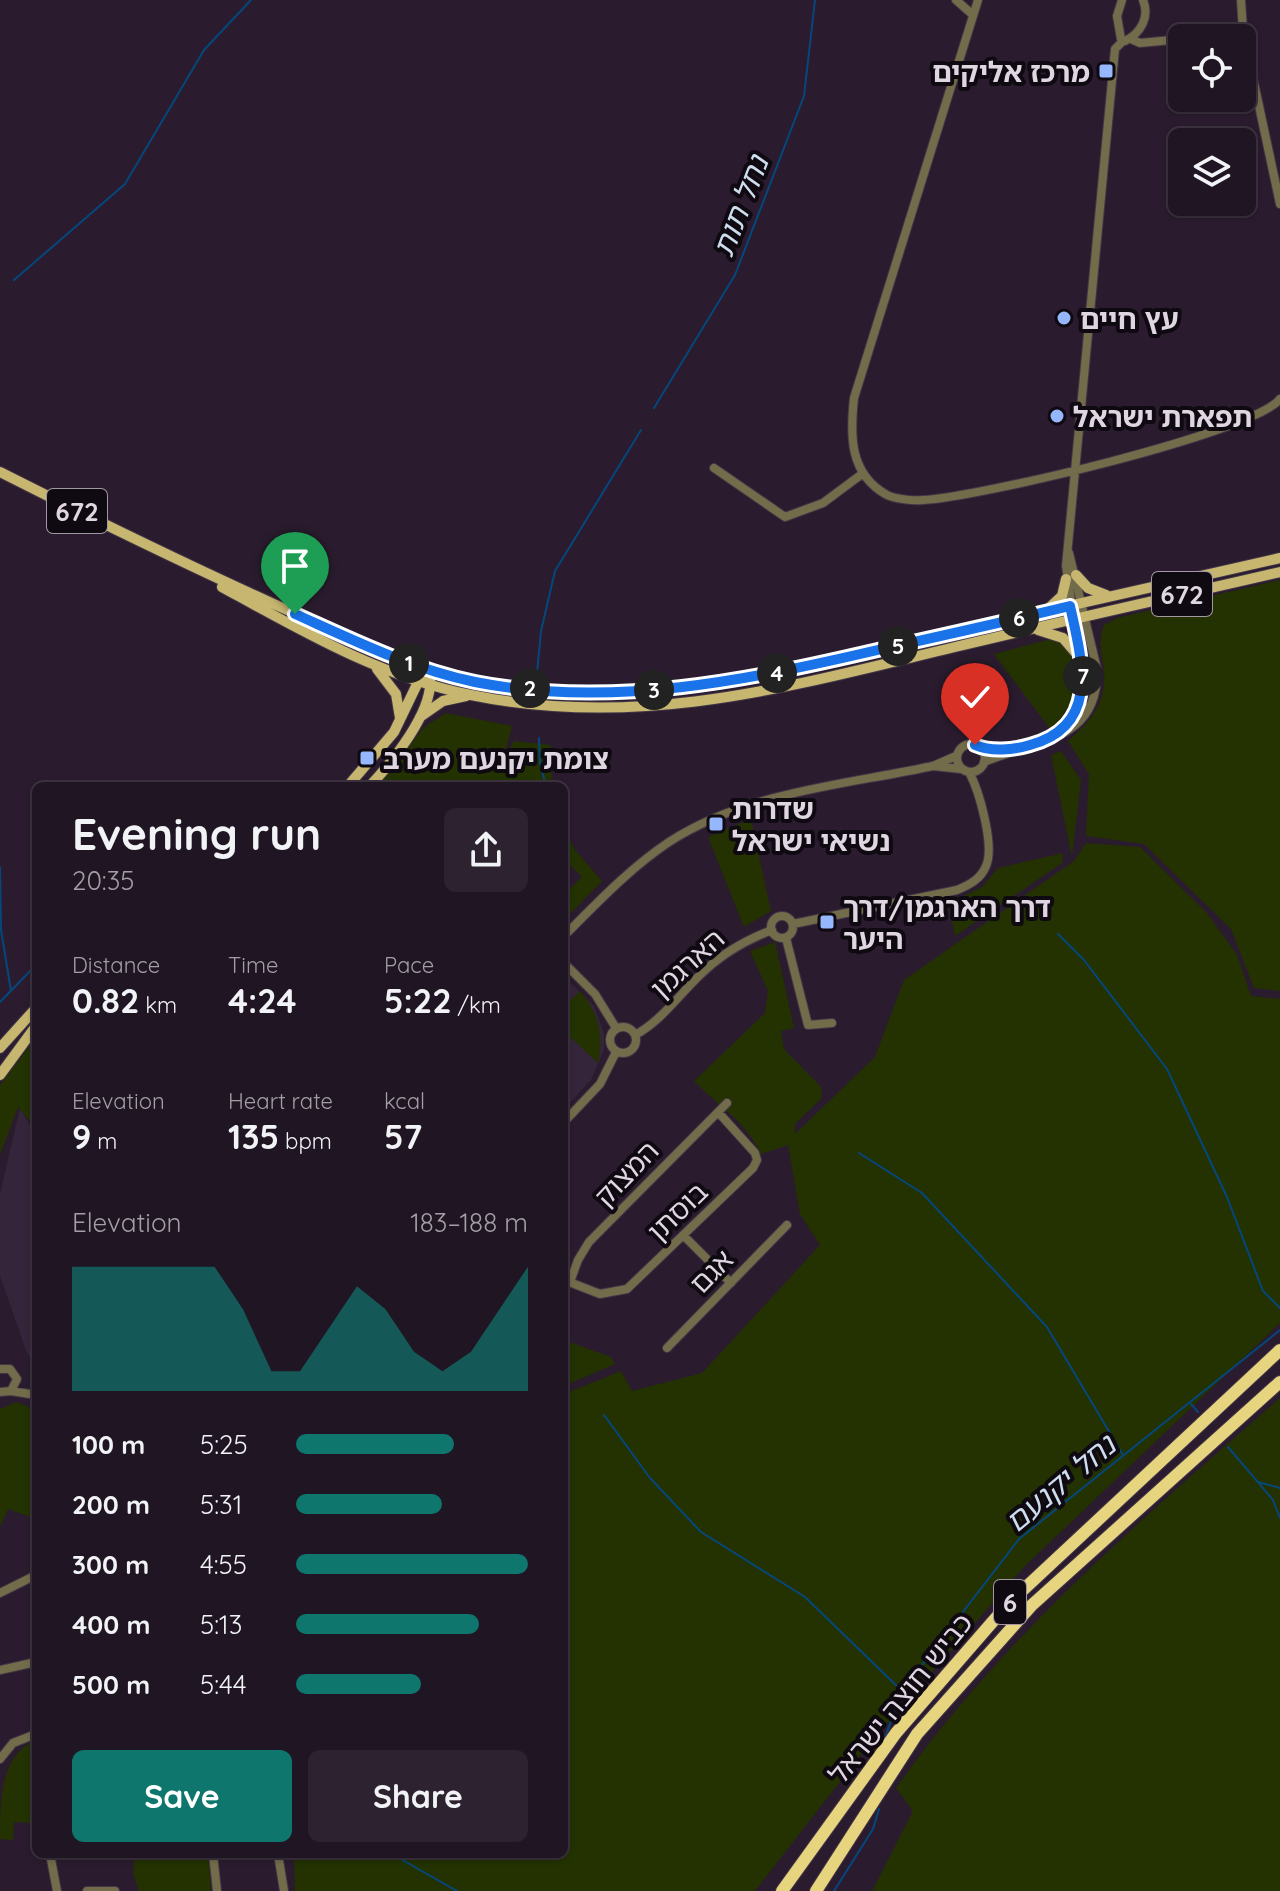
<!DOCTYPE html>
<html lang="en">
<head>
<meta charset="utf-8">
<style>
	:root { --surface:#201522; --page:#2d222f; --text:#f1f3f6; --muted:#a29fa5; --line:#3d3440; --accent:#0f766e }
	body { margin:0; font-family:Quicksand,"Noto Sans Hebrew",sans-serif; background:var(--page); color:var(--text); height:100vh; display:flex; flex-direction:column; font-size:30px; white-space:nowrap }
	* { box-sizing:border-box; margin:0 }
	p { font-size:26px; color:var(--muted) }
	.icon { flex:none; width:44px; height:44px; fill:none; stroke:currentColor; stroke-width:2; stroke-linecap:round; stroke-linejoin:round }
	.map { position:relative; flex:1; overflow:hidden }
	.side { position:absolute; left:32px; top:782px; width:536px; height:1076px; display:flex; flex-direction:column; background:var(--surface); border-radius:12px; box-shadow:0 2px 6px #0004,0 0 0 2px var(--line) }
	.side>* { flex:none }
	.controls { position:absolute; left:1168px; top:24px; display:grid; gap:16px }
	.controls a { display:grid; place-items:center; width:88px; height:88px; border-radius:12px; background:var(--surface); box-shadow:0 2px 6px #0004,0 0 0 2px var(--line); font-size:40px }
	.pin { position:absolute; display:grid; place-items:center; width:68px; height:68px; color:#fff; margin:-82px -34px; border-radius:50% 50% 50% 0; rotate:-45deg; box-shadow:0 0 8px #0007 }
	.pin .icon { rotate:45deg }
	.km { position:absolute; width:40px; height:40px; margin:-20px; border-radius:50%; background:#222; color:#fff; font-size:22px; line-height:40px; text-align:center }
	.round { display:grid; place-items:center; flex:none; width:84px; height:84px; border-radius:12px; background:var(--page) }
	.head { display:flex; align-items:center; justify-content:space-between; height:136px; padding:0 40px }
	h1 { font-size:44px; font-weight:800; line-height:60px }
	.stats { display:grid; grid-template-columns:repeat(3,1fr); gap:12px; height:136px; padding:8px 40px }
	.stats div { display:grid; align-content:center }
	.stats b { font-size:34px; font-weight:800 }
	.stats small { font-size:22px; font-weight:400 }
	.stats p { font-size:22px }
	.chart { height:224px; padding:16px 40px }
	.chart p { display:flex; justify-content:space-between }
	.chart svg { width:100%; height:144px; margin-top:8px; fill:var(--accent); opacity:.7 }
	.button { display:flex; gap:16px; margin-top:auto; padding:16px 40px }
	.button a { flex:1; height:92px; border-radius:12px; background:var(--accent); color:#fff; font-size:32px; font-weight:800; line-height:92px; text-align:center }
	.button a+a { background:var(--page); color:var(--text) }
	ul { padding:0 40px; list-style:none; font-size:26px }
	li { display:grid; grid-template-columns:128px 96px 1fr; align-items:center; height:60px }
	li i { height:20px; border-radius:10px; background:var(--accent) }
	.map>svg:first-child { display:block }
	.built { fill:#35253b }
	.green { fill:#233200 }
	.lines { fill:none; stroke-linecap:round; stroke-linejoin:round }
	.stream { stroke:#05477d; stroke-width:2 }
	.minor-casing { stroke:#433647; stroke-width:10 }
	.major-casing { stroke:#433647; stroke-width:12 }
	.highway-casing { stroke:#433647; stroke-width:14 }
	.minor { stroke:#736c4b; stroke-width:8 }
	.major { stroke:#c6b670; stroke-width:10 }
	.highway { stroke:#e7d47e; stroke-width:12 }
	.route-casing { stroke:#fff; stroke-width:16 }
	.route { stroke:#1a73e8; stroke-width:10 }
	.poi-dot { fill:#96b6fd; stroke:#0f0911; stroke-width:3 }
	.labels { text-anchor:middle; dominant-baseline:central; stroke-width:8; stroke-linejoin:round; paint-order:stroke }
	.shield { fill:#0f0911; stroke:#a198a3; stroke-width:2 }
	.shield-label { font-size:26px; font-weight:bold; fill:#dfd6e2 }
	.poi-label { font-size:28px; font-weight:bold; fill:#dfd6e2; stroke:#0f0911; text-anchor:start }
	.street-label { font-size:28px; fill:#dfd6e2; stroke:#0f0911 }
	.water-label { font-size:30px; font-style:italic; fill:#ceddee; stroke:#0f0911 }
</style>
</head>
<body>
<div class="map">
<svg width="1280" height="1891" viewBox="0 0 1280 1891">
	<rect width="100%" height="100%" fill="#2a1c2e"/>
	<path class="built" d="M564 977 594 1006 604 1033V1050L591 1080 564 1109Z
		M20 1108 36 1136V1366L27 1353 0 1276V1194Z"/>
	<path class="green" d="M1280 580V991L1254 988 1231 929 1144 844 1086 836 1089 774 1068 741C1094 718 1109 699 1103 663 1100 650 1099 638 1104 625L1117 618Z
		M1047 640C1098 642 1076 709 1050 729L994 654Z
		M446 713 512 726 504 757 514 741 551 745 552 786H378L424 727Z
		M1061 751 1081 780 1072 857 1051 755Z
		M751 819 771 911 744 927 708 837Z
		M564 827 575 850 602 881 564 920V895L582 877 564 859Z
		M1086 843 1140 847 1207 913 1237 955 1251 996 1280 999V1323L1024 1567 870 1743 755 1891H295L294 1854H564V1394L621 1371 632 1391 702 1373 820 1245 800 1214 788 1145 761 1154C743 1118 720 1108 694 1081L765 1013 768 991 750 951 775 942 794 1028 781 1031 784 1049 822 1088 821 1099 795 1124V1134L875 1057 904 980 1074 861Z
		M1063 853 1062 863 955 936 948 904 982 887 998 868Z
		M580 991C599 1013 604 1034 598 1063L564 1031V1006Z
		M36 1038 34 1119 30 1121 18 1107 0 1155V1085Z
		M564 1340 611 1357 615 1364 564 1386Z
		M1280 1398V1891H872L913 1811 896 1788C1002 1638 1143 1518 1280 1398Z
		M17 1402 36 1410V1519L8 1509 0 1527V1409Z
		M36 1740V1823L14 1822 13 1840 0 1839C0 1800 0 1755 36 1740Z
		M135 1854H208L211 1891H139L133 1873Z"/>
	<g class="lines">
		<path class="stream" d="M14 280 125 184 204 50 251 0
			M654 408 735 275 804 96 815 0
			M537 673 541 631 555 571 641 430
			M539 738 540 763 546 786
			M564 847 565 849
			M0 867 1 930 11 991
			M1058 934 1084 960 1167 1069 1227 1197 1263 1291 1280 1308
			M0 1002 36 965
			M859 1153 922 1193 1047 1327 1123 1455
			M1191 1404 1198 1412
			M604 1415 650 1478 701 1532 805 1597 902 1691
			M1228 1447 1273 1500 1280 1518
			M1258 1482 1280 1488
			M884 1740 902 1691 1019 1539 1280 1330
			M392 1854 457 1891
			M834 1891 873 1829 879 1809"/>
		<g class="minor-casing">
			<path id="minor" d="M956 0 973 15
				M978 0 854 398C850 435 849 474 887 495 895 499 914 501 923 500 974 498 1254 433 1280 399
				M1122 0 1117 16 1121 39 1125 41C1141 33 1150 17 1143 0
				M1241 0 1243 31 1280 204
				M1193 38 1243 31
				M1131 39 1140 43 1182 39
				M714 468 785 517 823 503 862 474
				M1054 738 1077 706 1083 683 1066 566 1115 49 1123 41
				M957 758a14 14 0 1 1 28 0a14 14 0 1 1-28 0Z
				M980 747 1012 750
				M984 762C1036 740 1099 742 1097 669L1069 553
				M933 766 961 769
				M771 927a11 11 0 1 1 22 0a11 11 0 1 1-22 0Z
				M793 924 957 890C969 885 981 879 986 866 995 846 979 790 969 772
				M564 936C597 903 630 868 669 842 746 792 844 785 933 766L956 756
				M786 938 808 1025 832 1023
				M564 948V956
				M564 963 595 994 616 1028
				M610 1040a13 13 0 1 1 26 0a13 13 0 1 1-26 0Z
				M635 1035C661 1021 678 996 699 976 720 955 743 941 772 930
				M564 1122 600 1084 616 1052
				M684 1236 731 1283
				M564 1280 600 1294 627 1289 753 1168 757 1160 755 1153 718 1112
				M570 1282 578 1260 589 1242 727 1103
				M667 1348 787 1225
				M0 1369H10L17 1379 11 1391 0 1392
				M11 1391 36 1395
				M0 1593 36 1575
				M0 1670 36 1662
				M0 1759 13 1743 36 1734
				M50 1854 57 1891
				M213 1854 217 1891
				M278 1854 284 1891
				M87 1891H115"/>
		</g>
		<g class="major-casing">
			<path id="major" d="M0 472C97 521 195 569 294 613 353 640 411 669 475 682 560 699 649 692 734 682L1280 558
				M1076 575 1088 588 1106 595
				M222 587C302 631 381 677 471 695 641 730 792 686 955 647 1063 621 1172 597 1280 572
				M1047 610 1062 596 1066 579
				M1038 630 1063 638 1081 659
				M377 669 396 694 400 718
				M420 717 443 701 466 696
				M348 786 394 732 421 676
				M370 786C392 762 433 712 430 679
				M0 1048 36 1008
				M0 1075 36 1026"/>
		</g>
		<g class="highway-casing">
			<path id="highway" d="M782 1891 896 1733 1008 1604 1280 1350
				M816 1891 917 1734 1032 1605 1280 1382"/>
		</g>
		<use href="#minor" class="minor"/>
		<use href="#major" class="major"/>
		<use href="#highway" class="highway"/>
	</g>
	<g class="lines">
		<g class="route-casing">
			<path id="route" d="M295 614C353 640 412 669 475 682 612 709 749 680 882 649 945 635 1008 621 1070 606 1082 660 1101 726 1030 745 1013 750 991 752 975 745"/>
		</g>
		<use href="#route" class="route"/>
	</g>
	<g class="poi-dot">
		<rect x="1098" y="63" width="16" height="16" rx="4"/>
		<circle cx="1064" cy="318" r="8"/>
		<circle cx="1057" cy="416" r="8"/>
		<rect x="359" y="750" width="16" height="16" rx="4"/>
		<rect x="708" y="816" width="16" height="16" rx="4"/>
		<rect x="819" y="914" width="16" height="16" rx="4"/>
	</g>
	<g class="labels">
		<g class="shield">
			<rect x="47" y="489" width="60" height="44" rx="6"/>
			<rect x="1152" y="572" width="60" height="44" rx="6"/>
			<rect x="994" y="1580" width="32" height="44" rx="6"/>
		</g>
		<g class="shield-label">
			<text x="77" y="511">672</text>
			<text x="1182" y="594">672</text>
			<text x="1010" y="1602">6</text>
		</g>
		<g class="poi-label">
			<text x="1090" y="71" text-anchor="end">מרכז אליקים</text>
			<text x="1080" y="318">עץ חיים</text>
			<text x="1073" y="416">תפארת ישראל</text>
			<text x="383" y="758">צומת יקנעם מערב</text>
			<text x="732" y="808">שדרות<tspan x="732" dy="32">נשיאי ישראל</tspan></text>
			<text x="843" y="906">דרך הארגמן/דרך<tspan x="843" dy="32">היער</tspan></text>
		</g>
		<g class="street-label">
			<text transform="translate(687 963) rotate(-42)">הארגמן</text>
			<text transform="translate(626 1173) rotate(-46)">המצוק</text>
			<text transform="translate(677 1211) rotate(-44)">בוסתן</text>
			<text transform="translate(711 1271) rotate(-46)">אגם</text>
			<text transform="translate(900 1698) rotate(-51)">כביש חוצה ישראל</text>
		</g>
		<g class="water-label">
			<text transform="translate(740 206) rotate(-69)">נחל תות</text>
			<text transform="translate(1060 1483) rotate(-40)">נחל יקנעם</text>
		</g>
	</g>
</svg>
<div class="controls">
<a><svg class="icon" aria-label="locate" viewBox="0 0 24 24"><circle cx="12" cy="12" r="6"/><path d="M12 2v4M12 18v4M2 12h4M18 12h4"/></svg></a>
<a><svg class="icon" aria-label="layers" viewBox="0 0 24 24"><path d="M12 4l9 5-9 5-9-5zM3 14l9 5 9-5"/></svg></a>
</div>
<div class="pin" style="left:295px;top:614px;background:#1e9e55"><svg class="icon" aria-label="arrive" viewBox="0 0 24 24"><path d="M6 21V4h12l-3 4 3 4H6"/></svg></div>
<div class="pin" style="left:975px;top:745px;background:#d93025"><svg class="icon" aria-label="check" viewBox="0 0 24 24"><path d="M5 12l5 5 9-10"/></svg></div>
<b class="km" style="left:409px;top:663px">1</b>
<b class="km" style="left:530px;top:688px">2</b>
<b class="km" style="left:654px;top:690px">3</b>
<b class="km" style="left:777px;top:673px">4</b>
<b class="km" style="left:898px;top:646px">5</b>
<b class="km" style="left:1019px;top:618px">6</b>
<b class="km" style="left:1083px;top:676px">7</b>
<section class="side">
<div class="head"><div><h1>Evening run</h1><p>20:35</p></div><a class="round"><svg class="icon" aria-label="share" viewBox="0 0 24 24"><path d="M12 15V3M7 8l5-5 5 5M5 13v7h14v-7"/></svg></a></div>
<div class="stats">
<div><p>Distance</p><b>0.82<small> km</small></b></div>
<div><p>Time</p><b>4:24</b></div>
<div><p>Pace</p><b>5:22<small> /km</small></b></div>
</div>
<div class="stats">
<div><p>Elevation</p><b>9<small> m</small></b></div>
<div><p>Heart rate</p><b>135<small> bpm</small></b></div>
<div><p>kcal</p><b>57</b></div>
</div>
<div class="chart"><p><span>Elevation</span>183–188 m</p>
<svg viewBox="0 0 160 44" preserveAspectRatio="none"><path d="M0 44V6L10 6L20 6L30 6L40 6L50 6L60 19L70 38L80 38L90 25L100 12L110 19L120 32L130 38L140 32L150 19L160 6V44z"/></svg>
</div>
<ul>
<li><b>100 m</b>5:25<i style="width:68%"></i></li>
<li><b>200 m</b>5:31<i style="width:63%"></i></li>
<li><b>300 m</b>4:55<i style="width:100%"></i></li>
<li><b>400 m</b>5:13<i style="width:79%"></i></li>
<li><b>500 m</b>5:44<i style="width:54%"></i></li>
</ul>
<div class="button"><a>Save</a><a>Share</a></div>
</section>
</div>
</body>
</html>
